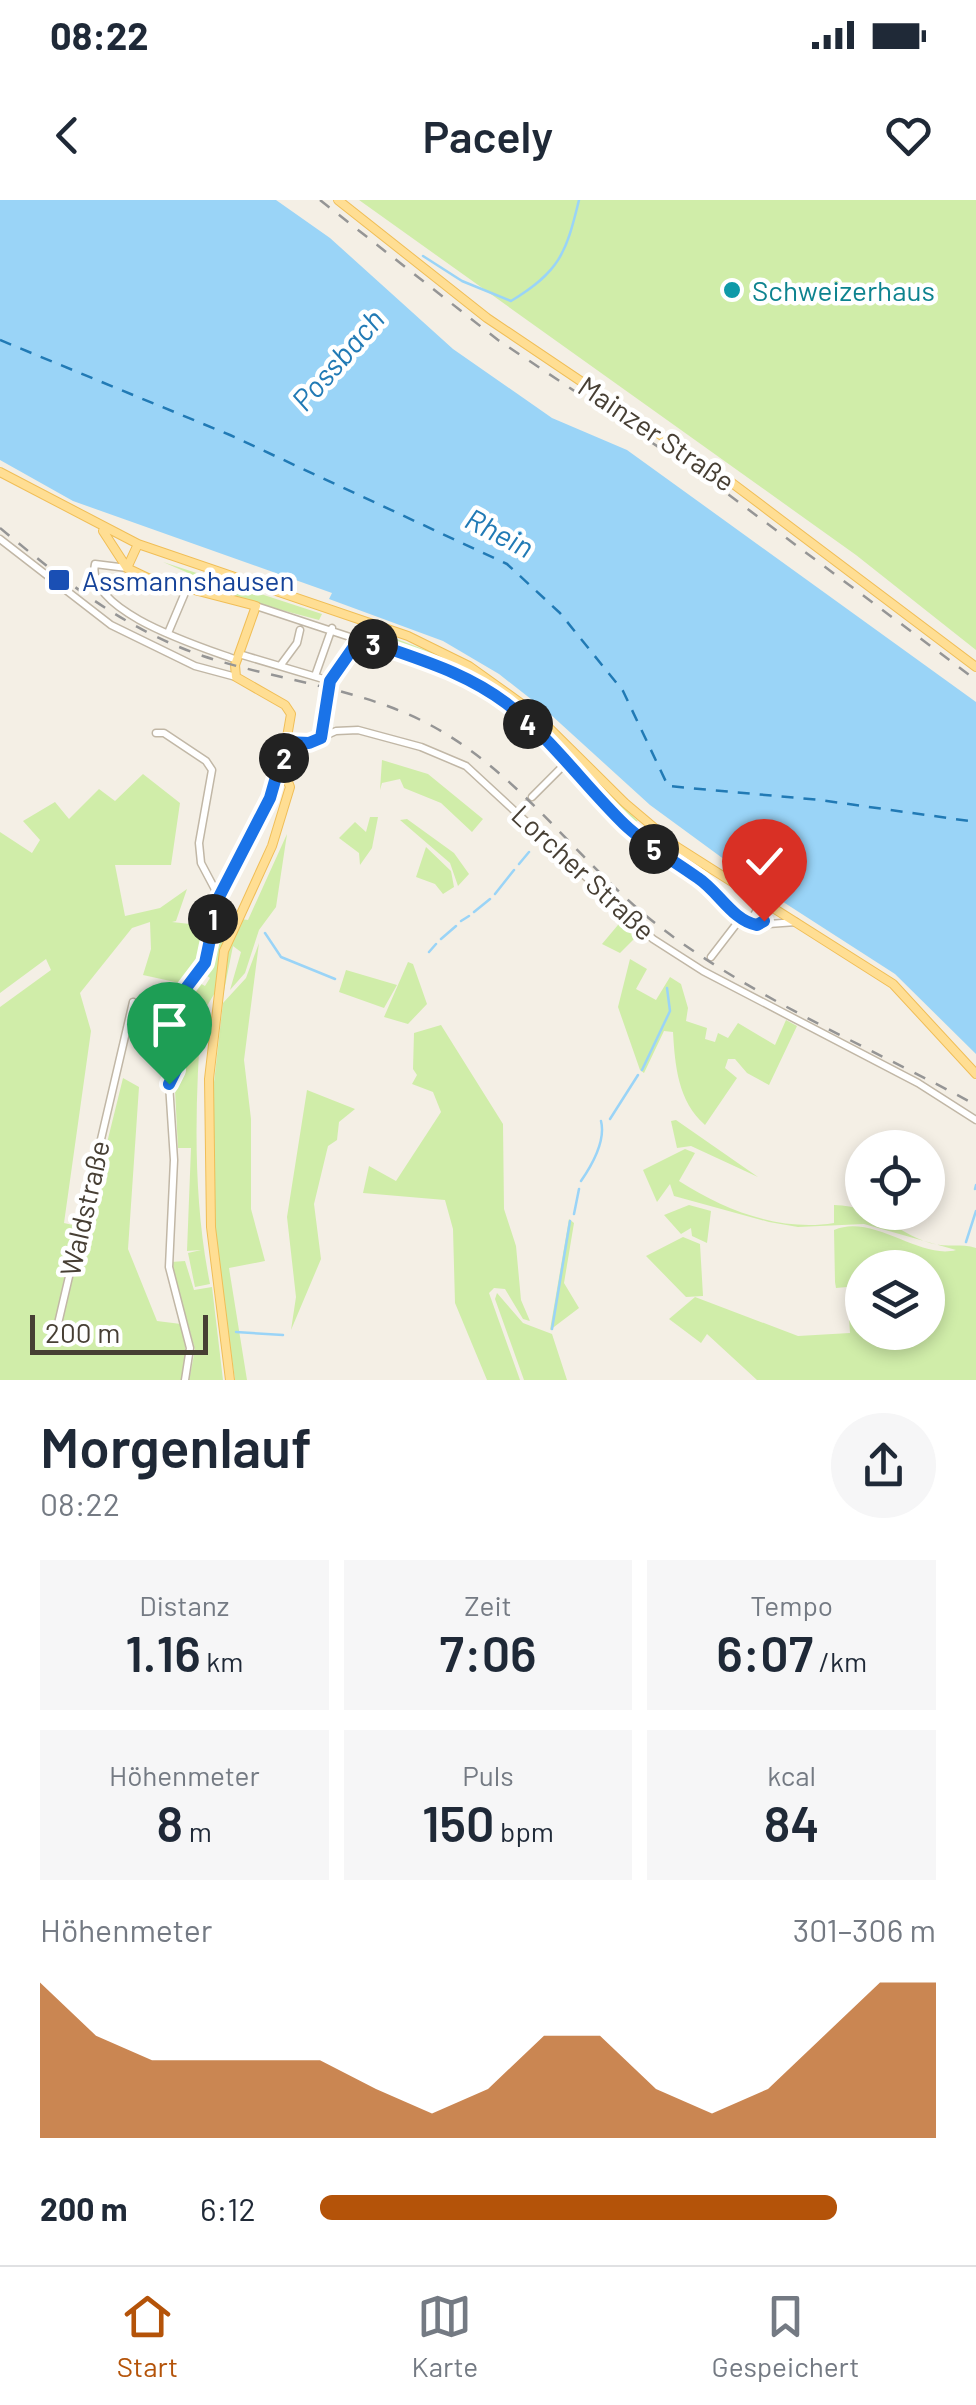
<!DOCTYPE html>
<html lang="de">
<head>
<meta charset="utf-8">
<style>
	:root { --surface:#fff; --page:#f6f6f7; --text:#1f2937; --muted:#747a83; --line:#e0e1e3; --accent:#b45309 }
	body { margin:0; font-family:Barlow,sans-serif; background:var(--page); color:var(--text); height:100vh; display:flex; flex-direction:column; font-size:38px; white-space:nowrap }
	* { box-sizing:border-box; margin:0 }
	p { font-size:32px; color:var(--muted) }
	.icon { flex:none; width:55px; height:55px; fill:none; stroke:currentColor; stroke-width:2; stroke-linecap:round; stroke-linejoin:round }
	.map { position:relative; height:1180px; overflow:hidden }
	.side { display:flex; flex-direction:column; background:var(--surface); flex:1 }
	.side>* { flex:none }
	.tools { position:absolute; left:845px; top:930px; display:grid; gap:20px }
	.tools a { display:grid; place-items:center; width:100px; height:100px; border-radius:50%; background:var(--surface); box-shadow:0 5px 15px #0003; font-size:50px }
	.scale { position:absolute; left:30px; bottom:25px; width:178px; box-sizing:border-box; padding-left:10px; border:5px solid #473f34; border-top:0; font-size:28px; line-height:35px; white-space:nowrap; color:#473f34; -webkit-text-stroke:8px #fff; paint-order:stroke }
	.pin { position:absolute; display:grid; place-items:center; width:85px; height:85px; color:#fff; margin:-102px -42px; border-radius:50% 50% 50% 0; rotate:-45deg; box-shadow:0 0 10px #0007 }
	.pin .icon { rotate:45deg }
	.km { position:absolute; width:50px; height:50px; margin:-25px; border-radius:50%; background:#222; color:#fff; font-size:28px; line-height:50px; text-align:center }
	.round { display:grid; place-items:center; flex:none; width:105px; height:105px; border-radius:52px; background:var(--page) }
	.headline { display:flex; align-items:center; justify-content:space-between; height:170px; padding:0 40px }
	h1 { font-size:55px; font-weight:600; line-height:75px }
	.metrics { display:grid; grid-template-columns:repeat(3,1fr); gap:15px; height:170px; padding:10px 40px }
	.metrics div { display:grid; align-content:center; border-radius:0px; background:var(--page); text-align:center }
	.metrics b { font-size:50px; font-weight:600 }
	.metrics small { font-size:28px; font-weight:400 }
	.metrics p { font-size:28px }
	.chart { height:280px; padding:20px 40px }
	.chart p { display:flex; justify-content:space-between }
	.chart svg { width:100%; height:180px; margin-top:10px; fill:var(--accent); opacity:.7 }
	ul { padding:0 40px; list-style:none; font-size:32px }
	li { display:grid; grid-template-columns:160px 120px 1fr; align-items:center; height:75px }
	li i { height:25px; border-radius:12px; background:var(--accent) }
	.status { display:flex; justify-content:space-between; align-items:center; height:70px; padding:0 50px; background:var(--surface); direction:ltr }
	.status svg { height:28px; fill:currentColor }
	header { display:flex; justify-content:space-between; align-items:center; height:130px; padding:0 40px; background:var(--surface); font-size:45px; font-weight:600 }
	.tabs { display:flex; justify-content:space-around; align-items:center; height:140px; border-top:2px solid var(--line); background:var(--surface); font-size:28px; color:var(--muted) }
	.tabs a { display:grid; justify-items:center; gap:5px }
	.tabs .active { color:var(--accent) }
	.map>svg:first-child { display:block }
	.green { fill:#d0eda9; fill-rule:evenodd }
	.water { fill:#9ad4f7 }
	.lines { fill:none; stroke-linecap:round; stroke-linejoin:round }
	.stream { stroke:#9ad4f7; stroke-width:2.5 }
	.ferry { stroke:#217ab5; stroke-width:2.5; stroke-dasharray:12 10; stroke-linecap:butt }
	.minor-tunnel { stroke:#d1ccc2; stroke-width:6; stroke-dasharray:6 3; stroke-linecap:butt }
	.minor-casing { stroke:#c1b7a6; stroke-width:9 }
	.major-casing { stroke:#f0be57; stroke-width:10 }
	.minor { stroke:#fff; stroke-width:6 }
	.major { stroke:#ffde93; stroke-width:8 }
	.rail { stroke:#959595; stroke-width:2.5; stroke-dasharray:12 12; stroke-linecap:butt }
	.route-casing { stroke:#fff; stroke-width:20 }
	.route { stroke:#1a73e8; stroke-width:12 }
	.culture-dot { fill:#0f9aa8; stroke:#fff; stroke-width:4 }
	.transit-dot { fill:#1a4fb4; stroke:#fff; stroke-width:4 }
	.labels { text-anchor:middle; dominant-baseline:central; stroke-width:9; stroke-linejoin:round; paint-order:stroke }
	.culture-label { font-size:28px; fill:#0d838f; stroke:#fff; text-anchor:start }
	.street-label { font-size:28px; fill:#473f34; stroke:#fff }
	.transit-label { font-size:28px; fill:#164399; stroke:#fff; text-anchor:start }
	.water-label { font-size:30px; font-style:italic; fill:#217ab5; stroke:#fff }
</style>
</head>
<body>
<div class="status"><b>08:22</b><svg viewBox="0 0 49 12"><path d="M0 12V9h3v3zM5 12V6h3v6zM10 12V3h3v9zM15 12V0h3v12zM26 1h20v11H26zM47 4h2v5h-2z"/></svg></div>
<header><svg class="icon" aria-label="back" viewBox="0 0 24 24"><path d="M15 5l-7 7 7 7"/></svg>Pacely<svg class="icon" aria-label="heart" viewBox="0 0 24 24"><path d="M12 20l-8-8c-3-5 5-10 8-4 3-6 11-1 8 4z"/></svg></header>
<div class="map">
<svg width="976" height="1180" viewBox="0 0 976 1180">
	<rect width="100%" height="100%" fill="#f4efe5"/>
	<path class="green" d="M359 0H976V450L856 355Z
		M163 362 322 414 319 420 191 386 186 372Z
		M360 425 436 454 467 473 359 436Z
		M507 501 547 532 638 621 629 623Z
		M382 560 428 574 483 619 472 632 441 603 404 588 400 579 382 583 380 590Z
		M143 574 180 603 171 665H115L125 716 160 708 187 689 176 721 172 722 208 726 203 758 184 784 143 775 151 749 150 722 132 728 80 793 91 831 64 1023 86 1028 123 878 139 887 128 1049 157 1121 181 1124 187 1157 182 1180H0V807L51 770 46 759 0 793V632L32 653 40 640 23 621 55 602 69 619 99 589 115 601Z
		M370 617H378L372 648 360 665 359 653 339 638 355 622 366 632Z
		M407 619 454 653 469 674 458 686 450 663 400 620Z
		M287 634 276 707 259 730 245 773 230 790 241 752 233 746 224 791C221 766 230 741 241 719L248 720Z
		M426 647 451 671 454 687 443 694 435 684 416 677Z
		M217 713 236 718 216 791 207 806H202C195 901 192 994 210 1084L195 1087 188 1053 201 1050 187 1051 191 948H178L175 890 181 865 180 800 196 781 205 786 210 778 203 773 210 759Z
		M623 719 639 734 620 753 602 744Z
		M259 743 244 860 251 919V1009L265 1061 229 1068 247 1180H235L215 1038 212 900 223 803 246 778Z
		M630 759 647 769 636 789 656 800 670 777 681 784 688 808 686 821 707 828 705 839 715 842 718 833 728 838 738 823 775 845 786 820 797 826 769 885 747 873 735 859H728L725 868 737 878 705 925C678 901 675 866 673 832L664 831 644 873 640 870 618 807Z
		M408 762 413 764 427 804 408 824 384 817Z
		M346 770 397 785 384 808 339 792Z
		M441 825 503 924 504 1009 516 1046 521 1100 530 1121 523 1119 505 1089 494 1088 489 1093 520 1180H487L455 1103 453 1029 445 1000 363 993 369 966 396 981 441 912 433 892 412 884 417 875 413 869 414 833Z
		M307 890 355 909 339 922 337 940 328 946 314 1004 321 1059 291 1130 296 1097 287 1017Z
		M676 920 758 977 691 946 677 948 671 921Z
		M685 949 695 953 679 981C724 1010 780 1032 834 1023V1005C878 1006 894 1032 930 1043 948 1048 961 1043 976 1048V1180H757L707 1134 701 1143 669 1119 695 1097 798 1136 850 1133 847 1087 836 1088 835 1082 834 1030C873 1013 920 1060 956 1050L864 1024 798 1027 769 1022 674 996 670 984 657 1002 643 970ZM862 1068H928V1132H862Z
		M689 1005 711 1011 707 1043 692 1036 691 1028 681 1034 664 1015Z
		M569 1019 574 1023 564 1083 579 1108 550 1130Z
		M683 1037 700 1044 703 1096 686 1097 646 1056Z
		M185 1061 194 1090 212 1087 223 1180H189L195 1150 171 1062Z
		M497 1093 523 1123 552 1134 567 1180H524L495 1099Z"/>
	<path class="water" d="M0 0H276L330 38 453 149 552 218 627 250 976 502V854L895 774 777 698 650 605 550 514 499 474 443 441 329 399 332 393 73 301 0 260Z"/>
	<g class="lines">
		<path class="stream" d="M423 56 462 81 511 101C559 72 566 54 579 0
			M519 664 529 652
			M495 694 514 670
			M474 712 490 699
			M461 721 469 716
			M265 733 281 757 335 779
			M441 739 456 726
			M429 752 436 744
			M642 870 670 811 667 788
			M610 919 638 875
			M581 981C592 965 606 941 601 921
			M975 989 976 985
			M574 1014 579 989
			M966 1042 976 1011
			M552 1129 570 1021
			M236 1132 283 1135"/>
		<path class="ferry" d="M0 140 230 235 507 364 560 413 623 491 668 586 820 600 976 622"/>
		<path class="minor-tunnel" d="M524 605 532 597"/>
		<g class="minor-casing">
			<path id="minor" d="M0 339 111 425 195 466 236 477
				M127 368 95 364C85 412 202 447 237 460
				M256 406 459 473 516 511 626 625 670 663 697 677 741 718 754 725 796 722
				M168 433 187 388
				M239 454 330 481
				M280 466 297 443 300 430
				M315 476 332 428
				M156 533H164L206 561 212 570 199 643 201 663 219 697
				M321 538 330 481 360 438
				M287 542 309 543 336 531 358 530 421 547 466 566 653 739 703 771 918 883 976 920
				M532 597 566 563
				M749 723 757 710 753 697
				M711 757 741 718
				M133 802 162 858 169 884 174 960 169 1067 190 1148 185 1180
				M170 883 177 864 178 796 205 763 219 697 282 566
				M57 1128 133 802"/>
		</g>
		<g class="major-casing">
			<path id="major" d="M338 0 487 118 732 283 976 467
				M0 272 138 344 408 436 469 466 533 512 625 603 677 647 893 784 976 874
				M103 331 127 368
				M127 368 148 378 256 406 235 465 236 477 285 505 291 514 282 566 290 587 272 646 224 751 209 879 211 1027 230 1180
				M127 368 138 344"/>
		</g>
		<use href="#minor" class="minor"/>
		<use href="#major" class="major"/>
		<path class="rail" d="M320 0 498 140 717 286 976 480
			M0 328C63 380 124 429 203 456 278 481 364 488 434 527 524 577 580 665 660 727 753 798 873 849 976 905"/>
	</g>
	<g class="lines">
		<g class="route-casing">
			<path id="route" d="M169 884 176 870 177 800 205 763 219 697 270 598 286 542 309 543 321 538 330 481 360 438C412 458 461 469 506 503 550 537 584 585 624 624 647 646 673 660 698 678 718 691 733 721 757 725L764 721"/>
		</g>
		<use href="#route" class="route"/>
	</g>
	<circle class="culture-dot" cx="732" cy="90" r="10"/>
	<rect class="transit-dot" x="47" y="368" width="24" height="24" rx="5"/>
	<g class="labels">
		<g class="culture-label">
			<text x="752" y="90">Schweizerhaus</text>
		</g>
		<g class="street-label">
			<text transform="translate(657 233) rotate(34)">Mainzer Straße</text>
			<text transform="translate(584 672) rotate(43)">Lorcher Straße</text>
			<text transform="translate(84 1008) rotate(-77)">Waldstraße</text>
		</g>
		<g class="transit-label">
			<text x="82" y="380">Assmannshausen</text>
		</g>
		<g class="water-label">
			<text transform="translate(337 159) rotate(-49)">Possbach</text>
			<text transform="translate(500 332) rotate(27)">Rhein</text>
		</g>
	</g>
</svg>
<div class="tools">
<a><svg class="icon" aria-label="locate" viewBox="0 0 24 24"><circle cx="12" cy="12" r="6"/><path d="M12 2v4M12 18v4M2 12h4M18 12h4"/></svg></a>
<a><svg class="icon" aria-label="layers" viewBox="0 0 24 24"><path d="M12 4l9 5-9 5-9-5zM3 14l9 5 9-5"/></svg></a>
</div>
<div class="scale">200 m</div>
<div class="pin" style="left:169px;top:884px;background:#1e9e55"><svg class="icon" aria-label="arrive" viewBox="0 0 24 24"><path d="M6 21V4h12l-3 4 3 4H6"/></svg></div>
<div class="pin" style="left:764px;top:721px;background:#d93025"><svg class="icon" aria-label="check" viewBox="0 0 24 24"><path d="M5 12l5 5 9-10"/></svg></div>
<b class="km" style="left:213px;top:719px">1</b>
<b class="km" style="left:284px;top:558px">2</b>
<b class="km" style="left:373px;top:444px">3</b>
<b class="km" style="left:528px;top:524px">4</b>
<b class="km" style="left:654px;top:649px">5</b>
</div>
<section class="side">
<div class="headline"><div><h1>Morgenlauf</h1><p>08:22</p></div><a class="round"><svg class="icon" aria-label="share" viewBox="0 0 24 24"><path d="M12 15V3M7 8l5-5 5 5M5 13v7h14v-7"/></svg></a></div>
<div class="metrics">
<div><p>Distanz</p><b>1.16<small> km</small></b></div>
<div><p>Zeit</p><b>7:06</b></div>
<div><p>Tempo</p><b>6:07<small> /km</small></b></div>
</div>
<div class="metrics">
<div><p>Höhenmeter</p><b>8<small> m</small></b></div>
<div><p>Puls</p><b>150<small> bpm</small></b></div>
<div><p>kcal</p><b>84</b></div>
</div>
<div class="chart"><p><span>Höhenmeter</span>301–306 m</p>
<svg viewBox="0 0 160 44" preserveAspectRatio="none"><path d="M0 44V6L10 19L20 25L30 25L40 25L50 25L60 32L70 38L80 32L90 19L100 19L110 32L120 38L130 32L140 19L150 6L160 6V44z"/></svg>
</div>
<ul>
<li><b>200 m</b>6:12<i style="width:84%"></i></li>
</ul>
</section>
<nav class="tabs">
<a class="active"><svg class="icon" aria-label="home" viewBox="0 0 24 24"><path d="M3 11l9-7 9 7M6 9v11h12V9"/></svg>Start</a>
<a><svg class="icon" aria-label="map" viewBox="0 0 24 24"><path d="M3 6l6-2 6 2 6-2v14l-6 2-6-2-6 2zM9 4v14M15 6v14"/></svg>Karte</a>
<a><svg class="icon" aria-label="saved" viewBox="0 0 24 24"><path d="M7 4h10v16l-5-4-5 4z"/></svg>Gespeichert</a>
</nav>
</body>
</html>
